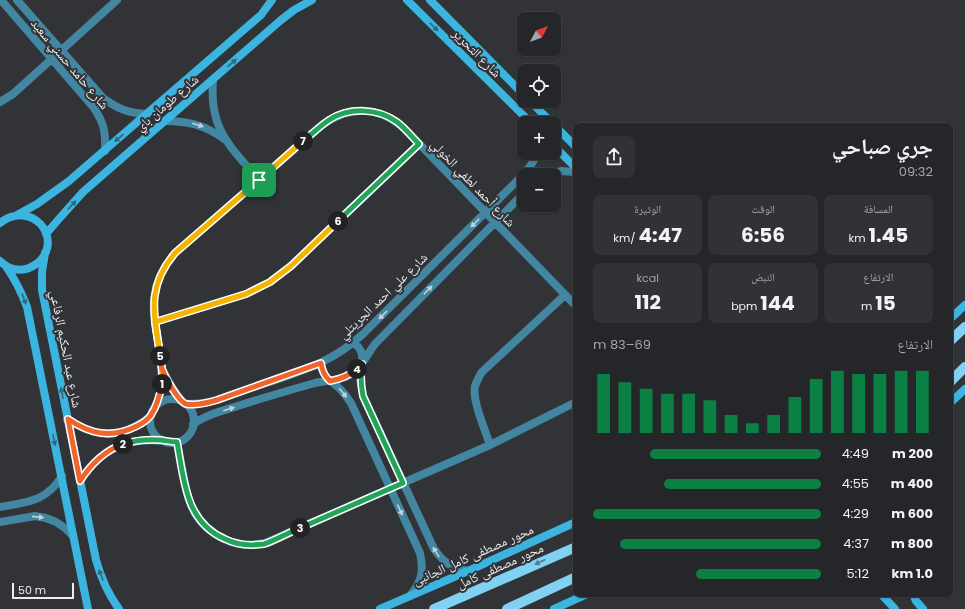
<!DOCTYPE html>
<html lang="ar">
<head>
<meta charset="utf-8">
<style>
	:root { --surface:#252629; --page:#313235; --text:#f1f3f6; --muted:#a3a5a8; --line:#424346; --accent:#0b8043 }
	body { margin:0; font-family:Poppins,"Noto Naskh Arabic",sans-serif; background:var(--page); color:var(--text); direction:rtl; height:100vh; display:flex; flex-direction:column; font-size:15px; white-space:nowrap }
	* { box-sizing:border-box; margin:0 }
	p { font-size:13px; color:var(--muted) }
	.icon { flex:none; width:22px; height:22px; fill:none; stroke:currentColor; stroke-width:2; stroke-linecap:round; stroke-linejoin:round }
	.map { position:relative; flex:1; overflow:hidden; direction:ltr }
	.side { position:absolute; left:573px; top:123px; width:380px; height:474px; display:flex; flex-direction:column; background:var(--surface); border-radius:8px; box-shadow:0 1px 3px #0004,0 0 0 1px var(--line); direction:rtl }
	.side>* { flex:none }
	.needle { width:26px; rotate:49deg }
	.buttons { position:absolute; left:517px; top:12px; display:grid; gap:8px }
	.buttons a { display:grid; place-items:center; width:44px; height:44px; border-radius:8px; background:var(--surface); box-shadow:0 1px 3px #0004,0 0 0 1px var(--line); font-size:20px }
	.scale { position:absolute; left:12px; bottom:10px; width:62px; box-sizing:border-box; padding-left:4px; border:2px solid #ebecee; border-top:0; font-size:11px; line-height:14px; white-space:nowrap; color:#ebecee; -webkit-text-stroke:3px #313337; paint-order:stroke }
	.pin { position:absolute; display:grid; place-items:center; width:34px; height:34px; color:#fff; margin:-17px; border-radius:8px; box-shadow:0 2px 6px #0006 }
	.km { position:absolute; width:20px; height:20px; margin:-10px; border-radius:50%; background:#222; color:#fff; font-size:11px; line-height:20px; text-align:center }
	.round { display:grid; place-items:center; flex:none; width:42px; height:42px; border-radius:8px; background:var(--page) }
	.summary { display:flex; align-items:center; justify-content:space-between; height:68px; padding:0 20px }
	h1 { font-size:22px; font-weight:700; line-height:30px }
	.figures { display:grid; grid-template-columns:repeat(3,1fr); gap:6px; height:68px; padding:4px 20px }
	.figures div { display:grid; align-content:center; border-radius:8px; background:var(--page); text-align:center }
	.figures b { font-size:20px; font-weight:700 }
	.figures small { font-size:11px; font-weight:400 }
	.figures p { font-size:11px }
	.chart { height:112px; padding:8px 20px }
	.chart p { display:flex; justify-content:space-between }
	.chart svg { width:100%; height:72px; margin-top:4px; stroke:var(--accent); stroke-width:6 }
	ul { padding:0 20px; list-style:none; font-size:13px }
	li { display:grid; grid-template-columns:64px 48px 1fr; align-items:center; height:30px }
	li i { height:10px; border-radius:5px; background:var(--accent) }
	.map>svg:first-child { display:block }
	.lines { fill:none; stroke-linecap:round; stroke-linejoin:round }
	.street { stroke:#4286a1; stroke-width:8 }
	.secondary { stroke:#3bb4df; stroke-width:8 }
	.primary { stroke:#81d1f2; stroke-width:10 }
	.oneway { fill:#35677a }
	.oneway2 { fill:#c1d2db }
	.oneway3 { fill:#557a8b }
	.split-1-casing { stroke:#fff; stroke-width:8 }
	.split-2-casing { stroke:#fff; stroke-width:8 }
	.split-3-casing { stroke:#fff; stroke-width:8 }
	.split-4-casing { stroke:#fff; stroke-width:8 }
	.split-5-casing { stroke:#fff; stroke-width:8 }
	.split-6-casing { stroke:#fff; stroke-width:8 }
	.split-7-casing { stroke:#fff; stroke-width:8 }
	.split-8-casing { stroke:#fff; stroke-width:8 }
	.split-1 { stroke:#f5b400; stroke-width:5 }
	.split-2 { stroke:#f0652b; stroke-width:5 }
	.split-3 { stroke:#22a559; stroke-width:5 }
	.split-4 { stroke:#22a559; stroke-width:5 }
	.split-5 { stroke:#f0652b; stroke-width:5 }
	.split-6 { stroke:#f5b400; stroke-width:5 }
	.split-7 { stroke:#22a559; stroke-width:5 }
	.split-8 { stroke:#f5b400; stroke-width:5 }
	.labels { text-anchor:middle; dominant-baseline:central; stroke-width:4; stroke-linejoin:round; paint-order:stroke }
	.street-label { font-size:13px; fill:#ebecee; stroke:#313337 }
</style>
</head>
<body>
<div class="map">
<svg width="965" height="609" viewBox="0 0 965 609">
	<rect width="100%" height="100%" fill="#313337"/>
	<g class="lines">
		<path class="street" d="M1 0 94 108C104 123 106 133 105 151
			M17 0 103 98C118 109 128 113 147 114
			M213 80C209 129 229 145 259 180
			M0 102 13 94 117 0
			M165 121C188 121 205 125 224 139
			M548 175 561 171 576 172
			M155 322 246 294 270 282 291 266 419 144
			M354 343C367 353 361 362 360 376 360 383 362 389 363 396L434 549C444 563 452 568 468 571
			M321 363C322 378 330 379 339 388 344 392 347 398 351 403L420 553C424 572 422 581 410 596
			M164 373C169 383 175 392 182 401
			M150 421a22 22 0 1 1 44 0a22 22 0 1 1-44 0Z
			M185 404C197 404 206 403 217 400 236 393 256 386 276 380 310 368 336 359 363 334L524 174C530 167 534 161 538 153
			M155 408C158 400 161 393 162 384 164 374 161 364 160 354 153 313 146 288 175 253L322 125C350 105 378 106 404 128L576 306
			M67 419C97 439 122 439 151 416
			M193 424C208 414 225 410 241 405 266 397 290 390 315 383 328 380 341 381 353 373 362 366 368 353 375 344L524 193
			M177 442C179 454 182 466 184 479 186 486 186 493 189 500 196 523 217 540 240 544 248 546 257 544 265 543L490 445 576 402
			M490 445C485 429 472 401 475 386 477 381 479 376 482 372L565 295
			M80 481C101 449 125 437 163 441
			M0 507C27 502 46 502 62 476
			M0 522 35 516 46 518 56 522 65 528 73 536"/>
		<path class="secondary" d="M407 0 531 123
			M430 0 524 95
			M530 101 552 123
			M554 125 576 147
			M554 146 576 168
			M17 215 37 204 69 181 261 15 272 0
			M0 223C31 199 64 237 39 262 35 265 31 268 26 269 16 271 7 268 0 261
			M46 234 58 220 83 192 281 20 294 10 312 0
			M45 253 42 272V290L96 560C101 578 108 594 119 609
			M5 265C15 279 21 291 27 307L88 609
			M950 319 965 305
			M950 403 965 389
			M881 594 895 609
			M913 594 916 601 923 609
			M380 609 468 571 576 522
			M554 609 587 594"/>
		<path class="primary" d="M950 341 965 327
			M950 382 965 367
			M434 609 576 547
			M507 609 576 577"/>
	</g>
	<defs><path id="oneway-solid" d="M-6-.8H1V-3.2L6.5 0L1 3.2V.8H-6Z"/></defs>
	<g class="oneway">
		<use href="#oneway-solid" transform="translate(434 27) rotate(45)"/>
		<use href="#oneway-solid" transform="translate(232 63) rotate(-41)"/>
		<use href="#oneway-solid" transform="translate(119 138) rotate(139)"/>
		<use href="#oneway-solid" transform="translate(72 205) rotate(-47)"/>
		<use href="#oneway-solid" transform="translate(24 299) rotate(70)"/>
		<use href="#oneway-solid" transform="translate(62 393) rotate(-101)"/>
		<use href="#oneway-solid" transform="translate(54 440) rotate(79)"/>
		<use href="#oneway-solid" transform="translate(101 575) rotate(-111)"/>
	</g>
	<g class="oneway2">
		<use href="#oneway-solid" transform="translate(198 125) rotate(18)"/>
		<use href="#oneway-solid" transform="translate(475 223) rotate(135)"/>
		<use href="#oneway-solid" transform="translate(428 290) rotate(-45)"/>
		<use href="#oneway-solid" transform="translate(383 315) rotate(135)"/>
		<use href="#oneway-solid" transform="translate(343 393) rotate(51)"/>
		<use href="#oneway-solid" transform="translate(229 409) rotate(-18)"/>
		<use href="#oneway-solid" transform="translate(400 510) rotate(65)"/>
		<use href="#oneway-solid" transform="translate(38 517) rotate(6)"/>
		<use href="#oneway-solid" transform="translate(436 552) rotate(-122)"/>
	</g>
	<use class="oneway3" href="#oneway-solid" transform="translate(540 562) rotate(156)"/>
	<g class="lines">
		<g class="split-1-casing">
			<path id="split-1" d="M162 384C164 333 136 299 175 253L259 180"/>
		</g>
		<g class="split-2-casing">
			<path id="split-2" d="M123 444C104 451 91 464 80 481L68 419C90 434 111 439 137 426 141 424 148 420 151 415 157 406 160 394 162 384"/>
		</g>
		<g class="split-3-casing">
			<path id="split-3" d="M123 444C136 440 148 439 161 440 167 441 171 442 177 442 184 479 185 522 225 539 237 545 250 546 264 544 274 541 290 532 300 528"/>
		</g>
		<g class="split-4-casing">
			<path id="split-4" d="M300 528 403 483 363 396C361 385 360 375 362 364L357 369"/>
		</g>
		<g class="split-5-casing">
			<path id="split-5" d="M160 356C161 361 161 367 163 371 166 379 179 402 186 404 196 406 207 403 217 400L321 363C322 371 324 376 330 381 341 379 349 376 357 369"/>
		</g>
		<g class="split-6-casing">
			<path id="split-6" d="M160 356 155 322 246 294 270 282 291 266 338 221"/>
		</g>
		<g class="split-7-casing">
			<path id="split-7" d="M303 141C312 134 320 126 329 120 349 107 378 108 397 122 405 128 412 137 419 144L338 221"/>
		</g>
		<g class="split-8-casing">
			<path id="split-8" d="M259 180 303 141"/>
		</g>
		<use href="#split-1" class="split-1"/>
		<use href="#split-2" class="split-2"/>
		<use href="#split-3" class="split-3"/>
		<use href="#split-4" class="split-4"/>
		<use href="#split-5" class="split-5"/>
		<use href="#split-6" class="split-6"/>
		<use href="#split-7" class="split-7"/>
		<use href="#split-8" class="split-8"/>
	</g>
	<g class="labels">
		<g class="street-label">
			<text transform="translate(477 53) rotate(45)">شارع التحرير</text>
			<text transform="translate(70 64) rotate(50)">شارع حامد حسني سعيد</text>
			<text transform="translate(167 103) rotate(-41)">شارع طومان باي</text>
			<text transform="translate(473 183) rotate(46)">شارع أحمد لطفي الخولي</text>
			<text transform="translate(383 296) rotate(-44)">شارع علي احمد الجريتلي</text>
			<text transform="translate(66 349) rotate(79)">شارع عبد الحكيم الرفاعي</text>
			<text transform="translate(473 555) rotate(-24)">محور مصطفى كامل الجانبى</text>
			<text transform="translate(500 566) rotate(-24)">محور مصطفى كامل</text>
		</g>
	</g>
</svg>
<div class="buttons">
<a><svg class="needle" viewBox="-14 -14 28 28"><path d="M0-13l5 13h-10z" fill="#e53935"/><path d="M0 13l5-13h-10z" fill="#a3a5a8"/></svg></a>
<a><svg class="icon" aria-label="locate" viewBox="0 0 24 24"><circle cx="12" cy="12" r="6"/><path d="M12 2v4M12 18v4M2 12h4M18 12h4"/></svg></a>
<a>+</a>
<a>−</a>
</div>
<div class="scale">50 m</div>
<div class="pin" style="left:259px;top:180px;background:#1e9e55"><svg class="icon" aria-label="arrive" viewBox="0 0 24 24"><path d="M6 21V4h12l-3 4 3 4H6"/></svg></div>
<b class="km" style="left:162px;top:384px">1</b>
<b class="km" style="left:123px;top:444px">2</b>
<b class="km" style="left:300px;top:528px">3</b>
<b class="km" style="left:357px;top:369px">4</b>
<b class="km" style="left:160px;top:356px">5</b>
<b class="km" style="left:338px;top:221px">6</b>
<b class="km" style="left:303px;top:141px">7</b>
<section class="side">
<div class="summary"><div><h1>جري صباحي</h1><p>09:32</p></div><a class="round"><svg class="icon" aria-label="share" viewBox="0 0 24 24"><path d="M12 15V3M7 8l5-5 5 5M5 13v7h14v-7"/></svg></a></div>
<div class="figures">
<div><p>المسافة</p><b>1.45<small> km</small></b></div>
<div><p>الوقت</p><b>6:56</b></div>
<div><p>الوتيرة</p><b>4:47<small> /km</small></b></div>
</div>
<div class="figures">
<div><p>الارتفاع</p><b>15<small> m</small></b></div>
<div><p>النبض</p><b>144<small> bpm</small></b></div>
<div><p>kcal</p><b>112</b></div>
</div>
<div class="chart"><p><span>الارتفاع</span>69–83 m</p>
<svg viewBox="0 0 160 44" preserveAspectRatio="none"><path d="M5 44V8M15 44V13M25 44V17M35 44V20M45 44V20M55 44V24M65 44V33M75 44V38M85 44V33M95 44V22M105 44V11M115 44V6M125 44V8M135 44V8M145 44V6M155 44V6"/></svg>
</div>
<ul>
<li><b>200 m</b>4:49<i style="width:75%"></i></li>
<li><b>400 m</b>4:55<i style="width:69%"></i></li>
<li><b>600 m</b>4:29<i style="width:100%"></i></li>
<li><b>800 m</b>4:37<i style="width:88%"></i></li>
<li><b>1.0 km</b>5:12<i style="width:55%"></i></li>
</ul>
</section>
</div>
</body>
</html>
